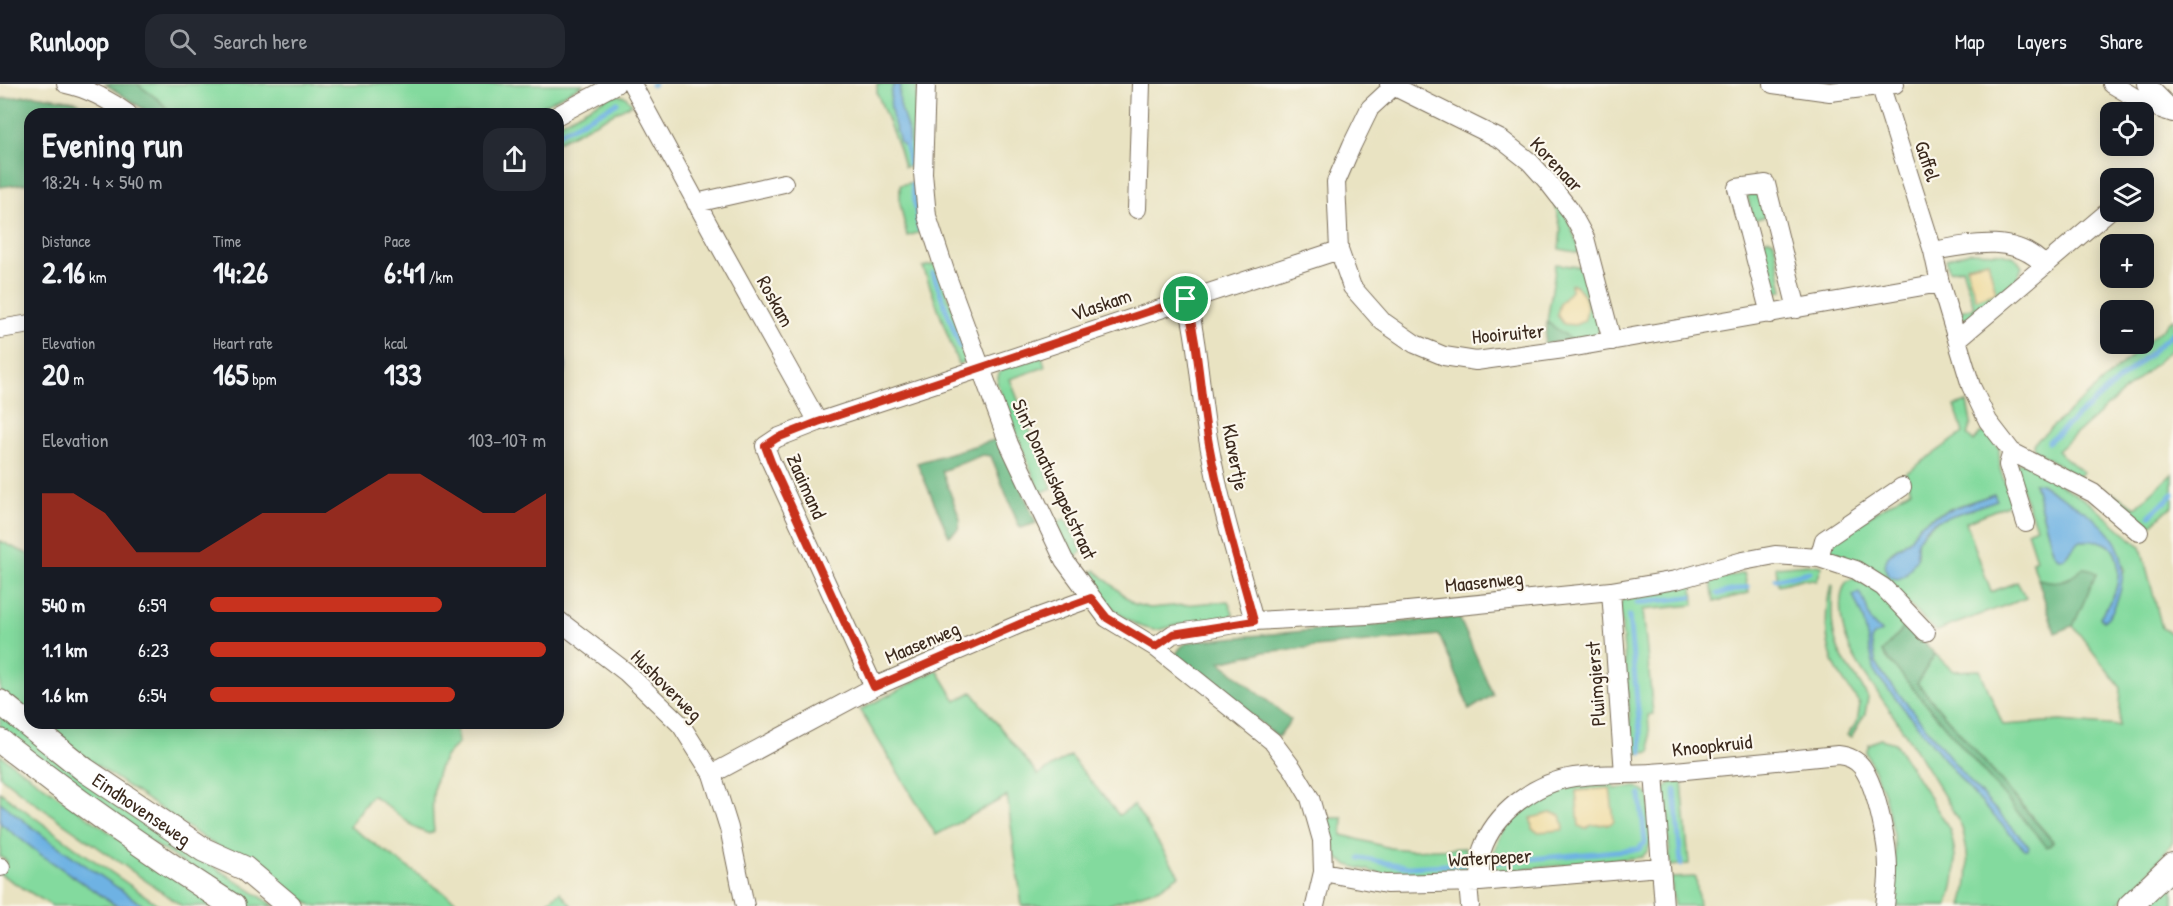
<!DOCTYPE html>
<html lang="en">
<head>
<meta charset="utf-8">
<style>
	:root { --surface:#171b24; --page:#242831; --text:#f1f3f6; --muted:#9ea1a6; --line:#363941; --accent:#c8321e }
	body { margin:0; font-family:"Patrick Hand",sans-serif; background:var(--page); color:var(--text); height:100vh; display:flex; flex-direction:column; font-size:22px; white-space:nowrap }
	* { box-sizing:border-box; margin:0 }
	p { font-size:20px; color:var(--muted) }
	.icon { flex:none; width:33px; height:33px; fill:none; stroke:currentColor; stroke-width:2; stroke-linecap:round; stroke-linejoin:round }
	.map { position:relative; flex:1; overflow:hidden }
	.sheet { position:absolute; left:24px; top:24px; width:540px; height:621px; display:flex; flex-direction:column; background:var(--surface); border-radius:18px; box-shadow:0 3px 15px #0003 }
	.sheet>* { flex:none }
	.fabs { position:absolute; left:2100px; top:18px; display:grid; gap:12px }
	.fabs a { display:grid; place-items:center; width:54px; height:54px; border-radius:12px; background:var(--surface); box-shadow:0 3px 15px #0003; font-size:30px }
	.pin { position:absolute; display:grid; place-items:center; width:51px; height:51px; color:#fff; margin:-26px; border:3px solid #fff; border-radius:50%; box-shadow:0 2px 6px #0007 }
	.round { display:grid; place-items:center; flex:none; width:63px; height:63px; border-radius:18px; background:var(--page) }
	.summary { display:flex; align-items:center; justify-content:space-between; height:102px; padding:0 18px }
	h1 { font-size:33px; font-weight:700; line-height:45px }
	.figures { display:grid; grid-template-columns:repeat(3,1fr); gap:9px; height:102px; padding:6px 18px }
	.figures div { display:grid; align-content:center }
	.figures b { font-size:30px; font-weight:700 }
	.figures small { font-size:16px; font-weight:400 }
	.figures p { font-size:16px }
	.chart { height:168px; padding:12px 18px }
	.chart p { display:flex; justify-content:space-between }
	.chart svg { width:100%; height:108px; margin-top:6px; fill:var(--accent); opacity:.7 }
	ul { padding:0 18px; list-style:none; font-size:20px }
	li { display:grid; grid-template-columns:96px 72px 1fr; align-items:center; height:45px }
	li i { height:15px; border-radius:8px; background:var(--accent) }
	header { display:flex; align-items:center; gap:36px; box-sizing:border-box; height:84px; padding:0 30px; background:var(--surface); border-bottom:2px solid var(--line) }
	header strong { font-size:28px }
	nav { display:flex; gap:33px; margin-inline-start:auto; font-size:21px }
	.search { width:420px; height:54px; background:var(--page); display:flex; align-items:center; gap:15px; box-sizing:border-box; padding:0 21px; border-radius:18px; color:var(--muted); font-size:22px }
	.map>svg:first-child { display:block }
	.green { fill:#83da9e; stroke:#5f825e; stroke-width:1.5; fill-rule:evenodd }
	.forest { fill:#6aba85; stroke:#527252; stroke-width:1.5 }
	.sand { fill:#eeda9e; stroke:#94825e; stroke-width:1.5 }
	.water { fill:#6eb2e3; stroke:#546e80; stroke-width:1.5 }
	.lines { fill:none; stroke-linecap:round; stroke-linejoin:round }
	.stream { stroke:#6eb2e3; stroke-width:5 }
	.minor-casing { stroke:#786b57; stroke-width:20 }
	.major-casing { stroke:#786b57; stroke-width:26 }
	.minor { stroke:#fff; stroke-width:18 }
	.major { stroke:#fff; stroke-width:24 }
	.route-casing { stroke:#fff; stroke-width:12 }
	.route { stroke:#c8321e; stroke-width:8 }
	.labels { text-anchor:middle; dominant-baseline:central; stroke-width:4.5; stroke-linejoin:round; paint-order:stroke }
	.street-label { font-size:20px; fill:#3b2a1e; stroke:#fbf7ec }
</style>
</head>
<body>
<header>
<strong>Runloop</strong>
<div class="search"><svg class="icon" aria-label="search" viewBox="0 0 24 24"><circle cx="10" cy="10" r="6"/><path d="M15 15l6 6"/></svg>Search here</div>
<nav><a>Map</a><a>Layers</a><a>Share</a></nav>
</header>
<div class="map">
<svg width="2173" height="822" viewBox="0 0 2173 822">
	<rect width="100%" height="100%" fill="#fbf7ec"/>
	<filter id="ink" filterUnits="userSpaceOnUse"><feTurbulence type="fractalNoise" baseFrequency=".0167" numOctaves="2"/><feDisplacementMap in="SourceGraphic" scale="12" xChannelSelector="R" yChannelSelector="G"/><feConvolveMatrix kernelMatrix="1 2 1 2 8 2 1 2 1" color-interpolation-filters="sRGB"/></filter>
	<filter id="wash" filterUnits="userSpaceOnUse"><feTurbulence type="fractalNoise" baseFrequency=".008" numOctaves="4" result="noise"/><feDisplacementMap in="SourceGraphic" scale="24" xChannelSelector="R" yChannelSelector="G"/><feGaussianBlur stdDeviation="1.35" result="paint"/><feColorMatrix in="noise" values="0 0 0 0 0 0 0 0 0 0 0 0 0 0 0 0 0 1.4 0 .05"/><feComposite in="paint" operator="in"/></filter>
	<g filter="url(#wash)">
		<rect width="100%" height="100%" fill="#e9e3c2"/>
		<path class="green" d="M137 0H584L527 30H172L159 16Z
			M877 0H917L916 81 904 83 899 65 877 9Z
			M618 11 626 13 632 20 558 58V40L610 12Z
			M917 97 925 147 907 152 900 119V101Z
			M1747 110H1762L1766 128 1764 133 1753 136Z
			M1554 116 1567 133 1581 169 1559 165 1561 145Z
			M1769 155 1774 157 1783 207 1771 209 1758 158Z
			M1970 168 2001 169 2015 173 2022 183 2017 194 1970 235H1964L1961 227 1974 223 1962 184 1949 187 1946 175Z
			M936 180 969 268 967 277 958 280 923 183Z
			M1556 180 1586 184 1601 243 1596 251 1572 256 1547 238Z
			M2173 235V264L2057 367 2083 388 2077 393 2034 365 2033 360Z
			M1042 272 1045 283 1010 295 1052 404 1040 409 997 299 999 289 1006 284Z
			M1967 318 1971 339 1967 351 1974 358 1980 349H1986L1999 364 2000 385 2012 419 1966 438 1991 508 2017 498 2026 514 1936 547 1903 515 1829 472 1832 455 1911 406 1902 392 1963 349 1955 322ZM1994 410 1995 411C1974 420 1928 434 1918 456 1916 461 1917 468 1917 474L1886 488C1886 463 1894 469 1909 456 1914 452 1915 445 1920 441 1933 428 1975 417 1994 410Z
			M2024 378 2090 419 2141 463 2162 544 2173 550V758L2143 796 2115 822H1962C1970 795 1970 769 1961 741 1940 704 1917 667 1893 631 1879 609 1860 588 1850 565 1842 547 1835 514 1847 497L1853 494 1879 506 1907 540 1882 568 2053 757 1917 599 1935 570 1953 587 1980 586 2003 641 2061 637 2119 642 2121 604 2073 542 2096 490 2074 492 2054 499 2038 495 2032 477 2036 475 2027 447 2036 443 2013 381ZM2034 399 2041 400 2095 435 2125 485 2103 537 2100 533C2105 526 2110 520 2113 513 2120 497 2123 464 2102 458 2095 455 2086 457 2079 457L2064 474 2053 467Z
			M2173 389V421L2152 440 2142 441 2108 415 2112 409 2136 423Z
			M1065 435 1082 467 1073 475 1054 439Z
			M0 457 30 471V635L0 607Z
			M1807 480 1822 482 1817 497 1802 495 1778 501 1776 483Z
			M1095 486 1134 520 1150 524 1228 517 1233 529 1228 536C1211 538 1194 538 1177 541 1169 543 1163 546 1155 546 1127 543 1101 514 1084 494Z
			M1744 489 1749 509 1714 518 1711 497Z
			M1693 500 1694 521 1643 526 1653 630 1648 631 1651 668 1633 670 1620 521 1624 513Z
			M1831 500 1833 501C1831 525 1830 553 1843 575 1851 588 1862 600 1868 614L1865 630 1851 653 1847 651 1857 638 1860 620C1853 610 1844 599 1838 588 1824 562 1824 529 1831 500Z
			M937 586 956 617 972 608 1038 691 1070 672 1119 731 1134 721 1179 791 1160 804 1108 821 1022 822 1007 712 936 751 860 626Z
			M0 627 188 766 275 822H249L144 754 0 649Z
			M35 639H455L458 659C454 664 448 668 445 673 432 694 431 723 434 747L429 750 417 745 372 711 349 742 460 820 458 822H313L205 755Z
			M1880 655 1895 659 1949 744C1958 771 1958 796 1947 822H1891L1895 777 1894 751 1884 710 1866 668 1869 660Z
			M0 671 214 822H182L29 715 0 692Z
			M1613 696 1614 705 1637 703 1649 711C1651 731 1659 758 1642 773L1496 788C1495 781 1493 772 1495 765 1504 735 1546 706 1576 700 1588 697 1601 697 1613 696Z
			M1682 697 1689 780 1671 782 1664 706 1670 699Z
			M0 708 79 766 160 822H144L46 754 0 718Z
			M1326 734H1343L1342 751 1390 764 1411 766 1465 764 1468 790 1389 792 1348 781 1334 772 1330 763Z
			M0 739 40 770 117 822H52L0 790 7 777 0 773Z
			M1696 793 1699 822H1674L1671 794Z
			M2173 794V822H2144Z
			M560 808 572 822H542Z"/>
		<path class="forest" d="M105 0H137L159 16 172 30H151Z
			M34 11 75 17 104 30H30V99L0 103V15Z
			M1547 238 1572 256 1544 260Z
			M1001 354 1036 439 1021 444 1018 440 991 372 982 371 942 387 960 435 958 445 949 452 917 379Z
			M2083 484 2090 485 2096 490 2073 542 2055 549 2038 495C2057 500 2068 498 2083 484Z
			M1459 533 1493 611 1469 626 1462 604 1439 551 1263 568 1220 578 1291 636 1278 653 1176 571C1181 560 1186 559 1197 557Z
			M1907 540 1935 570 1917 599 2053 758 2047 763 1882 568Z"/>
		<path class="sand" d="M1988 177 1996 208 1976 215 1966 182Z
			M1571 200C1586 205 1590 223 1584 237L1575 241 1564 240 1557 231 1560 219 1571 207Z
			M1610 704 1614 737 1610 740 1592 741 1585 745 1579 742 1576 707Z
			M1551 729 1561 731 1564 743 1562 746 1538 748 1532 745 1531 734Z"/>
		<path class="water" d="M894 0H901C894 27 912 38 908 64L900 59C895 40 885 19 894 0Z
			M558 266C566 273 570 286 560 294L562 300 558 306Z
			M2034 399 2041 400C2084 428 2138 449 2119 510 2116 520 2112 532 2103 537L2100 533C2104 526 2110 520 2113 513 2120 497 2123 464 2102 458 2095 455 2087 457 2079 457L2064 474H2058L2053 467Z
			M1994 410 1997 416 1936 437 1926 444 1917 457V474L1905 492 1898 495 1889 493C1877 472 1897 466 1908 457 1913 453 1915 446 1920 441 1933 429 1976 417 1994 410Z
			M1859 509C1872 523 1862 534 1882 548L1874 552 1871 556 1876 579 1883 590 1970 698 2029 762 2028 765H2025L2017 757 1968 704 1875 589 1863 535 1853 511Z
			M0 718 46 754 144 822H117L40 770 0 739Z"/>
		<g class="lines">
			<path class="stream" d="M652 1 654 0
				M558 50 617 19
				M906 59 909 80
				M912 101 919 145
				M933 189 960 263
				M2048 358 2173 249
				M2150 431 2173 410
				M1776 495 1810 488
				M1718 510 1748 503
				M1637 519 1691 513
				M1629 532 1642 669
				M1675 706 1681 781
				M1360 774 1409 783 1467 780
				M1495 778 1639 765 1645 758 1640 711"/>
		</g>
	</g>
	<g filter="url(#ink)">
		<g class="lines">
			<g class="minor-casing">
				<path id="minor" d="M66 0C90 5 109 16 128 30
					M632 0 721 164 818 338
					M926 0 923 89 927 132 946 190 1009 360 1064 476 1107 534 1155 563 1272 657 1293 685 1310 714 1322 756 1323 788 1315 822
					M1389 0 1502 56 1530 78 1548 98 1569 125 1585 154 1612 257
					M1396 0 1370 24 1352 61 1336 98 1339 166 1352 203 1382 237 1415 260 1444 272 1476 277 1564 265 1940 199
					M1773 0 1830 8 1895 0
					M1880 0 1933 167 1940 199 1971 302 1988 337 2012 368 2093 409 2139 448
					M2112 0 2146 20 2173 29
					M2146 0 2172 26
					M558 31 616 0
					M696 119 784 99
					M1137 125 1141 0
					M1933 167C1971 160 2015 150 2044 181
					M1187 215C1199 263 1200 311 1209 360 1220 420 1238 478 1254 537
					M1770 230 1737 104 1766 100 1797 225
					M0 245 30 240
					M1957 256 2110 126
					M2012 368 2008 381 2026 439
					M1819 474 1824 456 1902 403
					M1611 507 1624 690
					M558 536 626 588 681 641 712 690 729 744 745 822
					M1155 563 1173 550 1254 537 1367 531 1611 507 1676 496 1743 477 1775 471 1819 474 1856 486 1883 503 1926 548
					M874 603 771 378 765 362 777 354 818 338 1339 166
					M1654 689 1664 822
					M712 690 874 603 1022 539 1091 514
					M0 783H1
					M1323 788 1386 800 1480 798 1660 783
					M1480 798C1481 788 1479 776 1482 766 1495 728 1535 699 1574 693 1605 689 1635 691 1665 688 1723 682 1780 677 1838 671 1847 672 1856 675 1862 683 1877 704 1889 764 1888 790 1888 800 1886 812 1885 822
					M1468 799 1470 822"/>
			</g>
			<g class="major-casing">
				<g id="major">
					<path id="s1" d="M0 618 85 686 204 766 244 784 289 822"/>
					<path d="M0 657C75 716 153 771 233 822"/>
					<path d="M2130 822 2173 781"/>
				</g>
			</g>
			<use href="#minor" class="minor"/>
			<use href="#major" class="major"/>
		</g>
	</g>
	<g class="lines" filter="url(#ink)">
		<g class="route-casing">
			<path id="route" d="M1186 215C1199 263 1200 311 1209 360 1220 420 1238 478 1254 537L1173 550 1155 563 1107 534 1091 514 1022 539 874 603 771 378 765 362 777 354 818 338Z"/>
		</g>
		<use href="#route" class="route"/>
	</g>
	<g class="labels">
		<g class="street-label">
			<text transform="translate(1928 77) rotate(72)">Gaffel</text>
			<text transform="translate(1557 80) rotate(47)">Korenaar</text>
			<text transform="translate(776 217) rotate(61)">Roskam</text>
			<text transform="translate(1101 220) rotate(-19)">Vlaskam</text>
			<text transform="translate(1508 249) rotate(-5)">Hooiruiter</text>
			<text transform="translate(1236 373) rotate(79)">Klavertje</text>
			<text transform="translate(1055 395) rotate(65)">Sint Donatuskapelstraat</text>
			<text transform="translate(807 402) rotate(66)">Zaaimand</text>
			<text transform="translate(1484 497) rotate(-6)">Maasenweg</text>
			<text transform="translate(922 558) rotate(-23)">Maasenweg</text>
			<text transform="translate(1595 600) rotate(-94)">Pluimgierst</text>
			<text transform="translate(667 601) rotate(45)">Hushoverweg</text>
			<text transform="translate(1712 661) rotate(-6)">Knoopkruid</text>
			<text stroke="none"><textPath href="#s1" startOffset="178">Eindhovenseweg</textPath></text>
			<text transform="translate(1490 773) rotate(-3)">Waterpeper</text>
		</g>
	</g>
</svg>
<div class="fabs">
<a><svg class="icon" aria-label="locate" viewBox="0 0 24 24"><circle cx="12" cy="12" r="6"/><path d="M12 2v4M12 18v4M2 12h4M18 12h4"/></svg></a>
<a><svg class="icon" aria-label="layers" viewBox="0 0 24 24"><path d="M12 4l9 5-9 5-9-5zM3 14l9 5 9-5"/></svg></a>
<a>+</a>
<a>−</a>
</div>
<div class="pin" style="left:1186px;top:215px;background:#1e9e55"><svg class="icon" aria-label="arrive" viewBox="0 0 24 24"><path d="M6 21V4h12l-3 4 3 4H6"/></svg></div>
<section class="sheet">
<div class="summary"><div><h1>Evening run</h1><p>18:24 · 4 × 540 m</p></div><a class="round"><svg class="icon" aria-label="share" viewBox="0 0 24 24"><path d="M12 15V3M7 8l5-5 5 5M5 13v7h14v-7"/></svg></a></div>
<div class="figures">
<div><p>Distance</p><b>2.16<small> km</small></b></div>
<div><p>Time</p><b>14:26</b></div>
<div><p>Pace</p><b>6:41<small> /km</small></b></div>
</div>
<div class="figures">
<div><p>Elevation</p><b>20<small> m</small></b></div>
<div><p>Heart rate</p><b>165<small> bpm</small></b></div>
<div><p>kcal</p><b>133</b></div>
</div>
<div class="chart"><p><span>Elevation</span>103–107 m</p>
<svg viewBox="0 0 160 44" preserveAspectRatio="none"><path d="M0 44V14L10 14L20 22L30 38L40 38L50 38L60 30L70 22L80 22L90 22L100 14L110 6L120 6L130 14L140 22L150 22L160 14V44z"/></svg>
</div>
<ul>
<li><b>540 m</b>6:59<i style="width:69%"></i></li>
<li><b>1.1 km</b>6:23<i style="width:100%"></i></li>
<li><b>1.6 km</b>6:54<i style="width:73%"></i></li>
</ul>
</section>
</div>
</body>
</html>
